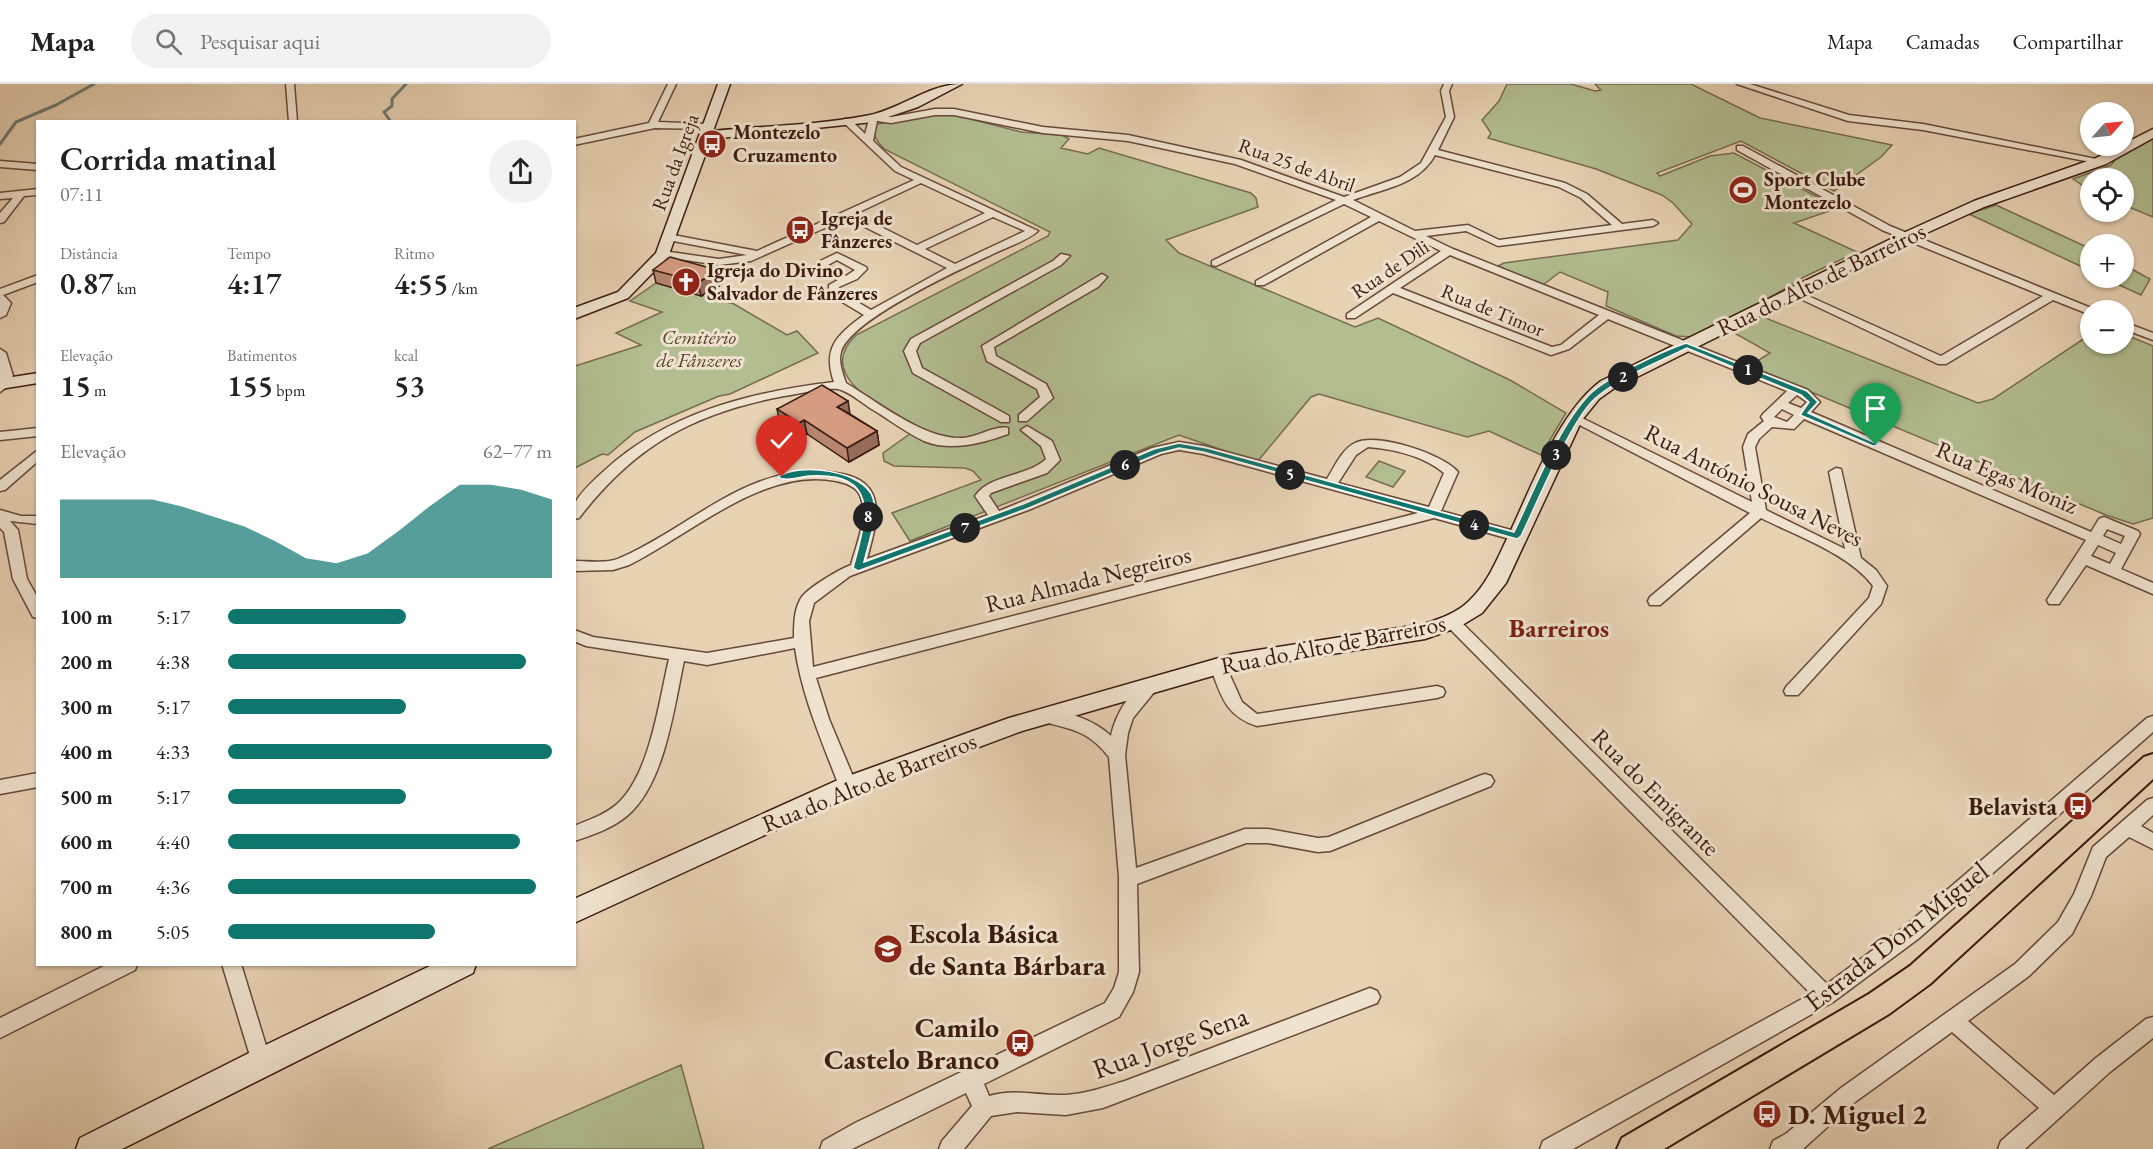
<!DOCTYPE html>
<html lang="pt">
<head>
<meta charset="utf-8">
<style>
	:root { --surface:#fff; --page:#f2f2f2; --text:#222; --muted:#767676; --line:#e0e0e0; --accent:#0f766e }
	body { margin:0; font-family:"EB Garamond",serif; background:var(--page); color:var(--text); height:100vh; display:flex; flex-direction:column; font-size:22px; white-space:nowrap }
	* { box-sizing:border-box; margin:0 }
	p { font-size:20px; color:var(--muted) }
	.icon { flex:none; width:33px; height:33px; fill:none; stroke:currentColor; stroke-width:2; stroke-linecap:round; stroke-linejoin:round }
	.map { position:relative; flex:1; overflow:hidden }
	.sheet { position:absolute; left:36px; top:36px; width:540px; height:846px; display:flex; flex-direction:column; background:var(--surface); border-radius:0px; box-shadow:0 2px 4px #0004 }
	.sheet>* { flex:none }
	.needle { width:39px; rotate:63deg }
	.fabs { position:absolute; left:2080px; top:18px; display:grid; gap:12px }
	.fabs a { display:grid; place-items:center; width:54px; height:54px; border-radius:50%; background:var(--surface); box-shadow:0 2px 4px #0004; font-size:30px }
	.pin { position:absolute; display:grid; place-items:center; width:51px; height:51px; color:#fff; margin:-62px -26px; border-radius:50% 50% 50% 0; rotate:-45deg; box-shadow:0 0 6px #0007 }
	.pin .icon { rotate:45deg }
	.km { position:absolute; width:30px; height:30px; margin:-15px; border-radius:50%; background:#222; color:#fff; font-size:16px; line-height:30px; text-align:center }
	.round { display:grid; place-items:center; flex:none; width:63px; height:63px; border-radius:32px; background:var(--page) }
	.head { display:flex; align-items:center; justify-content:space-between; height:102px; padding:0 24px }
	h1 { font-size:33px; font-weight:600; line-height:45px }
	.figures { display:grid; grid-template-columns:repeat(3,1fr); gap:9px; height:102px; padding:6px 24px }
	.figures div { display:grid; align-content:center }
	.figures b { font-size:30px; font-weight:600 }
	.figures small { font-size:16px; font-weight:400 }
	.figures p { font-size:16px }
	.chart { height:168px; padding:12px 24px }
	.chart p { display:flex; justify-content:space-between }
	.chart svg { width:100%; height:108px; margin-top:6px; fill:var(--accent); opacity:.7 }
	ul { padding:0 24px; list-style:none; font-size:20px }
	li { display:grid; grid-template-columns:96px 72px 1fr; align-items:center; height:45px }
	li i { height:15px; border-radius:8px; background:var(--accent) }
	header { display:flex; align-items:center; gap:36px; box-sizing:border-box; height:84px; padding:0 30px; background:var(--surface); border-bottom:2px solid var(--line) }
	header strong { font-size:28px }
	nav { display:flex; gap:33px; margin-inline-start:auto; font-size:21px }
	.search { width:420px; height:54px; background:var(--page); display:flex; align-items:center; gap:15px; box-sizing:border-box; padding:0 21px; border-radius:33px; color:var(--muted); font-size:22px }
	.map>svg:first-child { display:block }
	.green { fill:#b2bd90; stroke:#766c50; stroke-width:1.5 }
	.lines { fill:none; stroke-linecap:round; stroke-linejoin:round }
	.stream { stroke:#727971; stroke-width:3 }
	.street-casing { stroke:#664939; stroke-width:3 }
	.secondary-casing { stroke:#3b1b10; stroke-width:3 }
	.primary-casing { stroke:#3b1b10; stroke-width:4 }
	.street { fill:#efe2ce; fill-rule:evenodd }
	.secondary { fill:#efe2ce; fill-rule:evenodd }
	.primary { fill:#e7d2b4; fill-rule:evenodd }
	.wall { fill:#b78670; stroke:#3b1b10; stroke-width:1.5 }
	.shaded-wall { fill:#956d5b; stroke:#3b1b10; stroke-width:1.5 }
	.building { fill:#d59c82; stroke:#3b1b10; stroke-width:1.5 }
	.route { fill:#0f766e; stroke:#fff; stroke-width:1.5 }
	.labels { text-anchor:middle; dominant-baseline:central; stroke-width:6; stroke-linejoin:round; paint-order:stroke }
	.far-poi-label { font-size:20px; font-weight:bold; fill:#3b1b10; stroke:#efe2ce; text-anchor:start }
	.far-street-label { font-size:20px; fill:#3b1b10; stroke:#efe2ce }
	.far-park-label { font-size:20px; font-style:italic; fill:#594430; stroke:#efe2ce }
	.street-label { font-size:24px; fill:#3b1b10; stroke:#efe2ce }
	.poi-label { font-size:24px; font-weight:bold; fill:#3b1b10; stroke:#efe2ce; text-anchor:end }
	.neighbourhood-label { font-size:26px; font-weight:bold; fill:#7a1f14; stroke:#efe2ce }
	.near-poi-label { font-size:28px; font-weight:bold; fill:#3b1b10; stroke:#efe2ce; text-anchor:start }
	.near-street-label { font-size:28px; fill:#3b1b10; stroke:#efe2ce }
</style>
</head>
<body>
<header>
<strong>Mapa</strong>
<div class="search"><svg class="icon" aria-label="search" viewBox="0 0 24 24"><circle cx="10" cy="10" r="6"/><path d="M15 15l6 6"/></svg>Pesquisar aqui</div>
<nav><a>Mapa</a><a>Camadas</a><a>Compartilhar</a></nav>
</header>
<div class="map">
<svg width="2153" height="1065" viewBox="0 0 2153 1065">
	<rect width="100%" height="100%" fill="#e7d2b4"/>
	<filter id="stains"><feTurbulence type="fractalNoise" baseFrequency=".00333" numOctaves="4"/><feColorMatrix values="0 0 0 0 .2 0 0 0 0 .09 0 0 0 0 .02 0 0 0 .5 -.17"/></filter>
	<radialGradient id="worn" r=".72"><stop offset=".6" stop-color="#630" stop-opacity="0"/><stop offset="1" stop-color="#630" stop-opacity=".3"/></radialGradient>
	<path class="green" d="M1507 0H1571L1595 7 1601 6 1595 0H1691L1760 34 1892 61 1881 73 1834 107 1741 57 1657 89 1660 92 1710 72 1734 69 1838 124 1794 139 1857 168 1804 193 1748 227 1978 319 1993 315 2091 250V260H2124V250L2153 262V434L2133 440 2106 431 1749 282 1770 269 1717 239 1691 253 1676 252 1606 222 1608 208 1560 188 1543 201 1498 182 1504 179 1678 156 1692 140 1673 119 1662 111 1596 85 1488 54 1491 49 1482 36 1499 17Z
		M947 29 1021 48 1062 51 1069 55 1061 64 1088 70 1099 64 1251 109 1256 114 1258 123 1166 156 1179 169 1355 243 1378 234 1510 296 1566 329 1541 371 1489 347 1467 353 1319 310 1311 313 1257 378 1179 351 910 457 892 429 981 396 973 387 965 384 894 382 884 377 883 369 918 344C887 326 812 293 856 251L1048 152 1050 148 884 65C876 56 872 52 877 40Z
		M2153 54V133L2124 121V94H2091V107L2073 95 2111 81 2118 72Z
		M1996 121 2091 165V187L1969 130Z
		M2124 181 2150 195 2141 211 2104 194H2124Z
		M656 199 734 220 787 251 797 247 818 269 730 310 719 312 635 348 608 371 602 370 575 384V282L641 261 616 249 662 228 630 217Z
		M1379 377 1405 387 1393 403 1366 393Z
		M681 981 704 1065H488Z"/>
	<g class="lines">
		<path class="stream" d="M391 38 384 28 392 22V15L406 0
			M0 60 16 38 56 21 94 0"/>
		<g class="street-casing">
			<path id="street" d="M286 0H294L297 38H289Z
				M668 0H676L658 38 708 40 711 41V45L655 44 574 61V55L649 39Z
				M1444 0H1452L1449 7 1454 33 1438 66 1565 99 1587 110 1622 140 1653 136 1658 139 1653 142 1498 162 1466 147 1426 152 1453 165 1808 306 1820 318 1811 328 2091 448 2099 435 2104 433 2138 447 2140 450 2121 485 2153 499V510L2086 481 2059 520H2049L2047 516 2086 456 1804 335 1794 345 1772 343 1759 355 1755 363 1766 426 1845 465 1829 388 1836 384 1841 385 1861 474 1876 486 1887 502 1881 520 1798 611H1786L1784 607 1786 603 1869 514 1873 502C1851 471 1795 451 1761 434L1660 521H1650L1648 517 1650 513 1750 429 1568 335 1574 331 1578 332 1752 418 1743 363 1748 350 1764 337 1761 333 1763 330 1787 307 1608 235 1569 265 1551 271 1393 209 1355 234H1347V230L1441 167 1379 137 1264 201H1256V197L1371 133 1344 120 1216 182 1212 181V177L1336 116 1235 80 1128 57 1043 49 954 31H935L891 39 877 37 873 57 901 83 1038 147C1027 157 1007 163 993 170 963 184 850 235 841 268 838 278 843 290 846 299 879 319 925 356 963 354 978 353 995 341 1008 344V350C983 359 951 368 924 357 905 348 887 334 870 324 861 318 848 307 838 305 826 303 798 310 784 312 694 329 635 361 579 434L574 435C574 431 573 425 574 422 578 410 595 395 604 387 667 329 750 308 834 298 822 264 837 251 864 231L829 210V201L838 196 816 183V179L837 169 866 183 867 185 857 195 839 203V207L871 226 947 184 847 134 751 177 719 181 659 172V168L663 167 719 175 747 171 668 156 663 153 668 150 757 167 914 96 895 87 844 39V35H850L865 50 870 32 891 33 935 25H954L1043 43 1128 51 1241 76 1344 113 1400 93 1421 79 1446 33 1441 7ZM1435 71 1559 103 1581 114 1612 141 1499 156 1468 141 1415 147 1353 116C1382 105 1419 101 1435 71ZM921 99 985 129 917 161 855 130ZM993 133 1025 147 955 180 925 165ZM1450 171 1599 231 1561 261 1552 263 1400 204ZM837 176 855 186 846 192 828 181ZM1797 311 1807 318 1801 324 1788 319ZM1782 325 1794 331 1787 338 1774 333ZM2107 445 2125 452 2121 460 2103 452ZM2098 461 2116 469 2110 480 2091 472Z
				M1737 0H1750L1849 31 1923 40 2106 77 2101 80 1923 46 1848 37Z
				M1737 62H1743L1890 142 2096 226H2091V231L2053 216 1946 280H1938L1786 208 1795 206 1941 272 2043 212 1882 146 1737 66Z
				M0 77 38 80V86L0 83Z
				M38 105V111L24 112 4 138 0 139V129L13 114 0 115V109Z
				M1061 170 1070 172 1061 181 920 259 916 267 922 284 1009 332V338H1001L913 289 904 267 911 255 1053 177Z
				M1102 190 1107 193 1098 203 994 263 996 272 1046 300 1053 314 1027 337H1019V331L1040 313 1037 305 987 277 982 262Z
				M38 191V198L3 211 11 219 6 231 0 234V205Z
				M2124 238 2153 249V256L2124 245Z
				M0 265 6 269 13 292 8 302 0 308Z
				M1027 342 1052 357 1060 376 1047 389 991 409 989 412 999 427 1152 364 1179 358 1204 362 1327 395C1334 384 1342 365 1355 359 1376 348 1443 370 1458 388L1441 427 1522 449 1524 452 1517 457 1434 434 816 594 829 635 857 702 854 707 848 709 842 707 839 702C822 657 802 613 795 564L707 581 684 577C674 623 665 699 628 731 613 744 593 751 574 757V742C589 736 604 731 616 721 650 692 659 617 669 575L586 562 574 557V546L593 553 707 569 794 554C794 541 794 527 800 516 805 505 840 485 851 481 856 461 868 435 861 414 858 403 846 399 836 397 765 382 690 451 629 481L613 486 574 487V477C589 477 607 480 620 474 694 442 755 372 842 390 890 399 876 441 867 475L988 431 975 412C990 390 1027 393 1046 375L1041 362 1021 346ZM1368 363C1393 365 1424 372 1444 389L1429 423 1338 399 1356 371ZM1179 366 1203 370 1418 429 813 583 809 537 814 519 850 492 1031 425 1161 370Z
				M38 344V352L0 356V348Z
				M38 366V377L5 406 0 407V396Z
				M0 426 21 432H38V440L10 437 18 446 27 495 38 514V534L33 533 13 495 4 448 0 444Z
				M1452 533 1457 534 1827 900 1904 843 2147 634 2153 632V648L1918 855 1833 918 1573 1065H1540L1543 1057 1811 910 1447 542 1444 538Z
				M1218 576 1224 578 1242 618 1257 630 1437 602 1443 604 1445 608 1443 612 1437 614 1257 642C1225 632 1221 611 1210 582L1212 578Z
				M1152 595 1158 597 1160 601 1133 634 1128 649 1125 671 1136 784 1245 745H1268L1318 754 1329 753 1479 692 1485 690 1491 692 1494 697 1491 702 1330 767 1318 768 1268 759H1246L1137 800 1139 888 1133 908 1119 933 984 1000 989 1012C1015 1004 1039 1012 1065 1011 1085 1010 1105 1003 1125 997L1370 904 1377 907 1380 913 1377 919 1103 1024 1066 1031 1017 1028 991 1032 964 1065H939L942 1057 972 1022 966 1009 852 1065H820L823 1057 855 1039 1105 919 1114 904 1119 888V793L1109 673C1086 644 1070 646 1038 636L1036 632 1038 628C1058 621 1097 638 1111 652 1115 632 1131 602 1152 595Z
				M38 689V703L0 710V696Z
				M2153 714V731L2141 742 2153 749V765L2129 753 2106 773 2091 812 2072 850 2029 892 1968 937 2054 1011 2096 974 2146 935 2153 933V954L2110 988 2025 1065H1998L2001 1057 2039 1024 1952 948 1855 1018 1803 1065H1770L1773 1057 1787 1049 1841 1004 2015 880 2058 838 2074 810 2093 763 2147 716Z
				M108 880H137L135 886 0 954V934Z
				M222 880H241L271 978 268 985 261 988 254 985Z"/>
		</g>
		<g class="secondary-casing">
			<path id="secondary" d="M718 0H730L713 47C765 42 819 41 870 31 902 24 930 0 962 0L918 23 873 38 711 55 668 173 628 214 574 235V224L618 208 656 169Z
				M2153 45V54L2106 80 1984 123 1911 156 1613 305 1599 315 1582 336 1506 499 1482 529 1459 543 1425 555 1233 586 1022 647 856 709 574 839V815L840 695 1009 634 1233 570 1424 540C1439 535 1457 529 1469 517 1486 501 1495 480 1505 459 1529 410 1557 329 1601 297L1901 150 1974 117 2096 74Z
				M38 289V299L0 305V295Z
				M434 880H476L473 889 122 1065H76L80 1054 251 968Z"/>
		</g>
		<g class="primary-casing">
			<path id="primary" d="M2153 670V695L1930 900 1889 930 1664 1065H1617L1622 1054 1869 910 1910 882 2144 673Z"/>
		</g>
		<use href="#street" class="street"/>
		<use href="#secondary" class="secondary"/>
		<use href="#primary" class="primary"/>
	</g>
	<path class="wall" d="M653 186 719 202 701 212 656 199Z
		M777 325 850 330 877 347 879 361 849 378 807 350 801 353 780 339Z"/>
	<path class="shaded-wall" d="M716 189 719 202 701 212 698 198Z
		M848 317 850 330 837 323Z
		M804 336 807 350 801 353 799 339Z
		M877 347 879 361 849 378 847 364Z"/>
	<path class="building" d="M670 173 710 184 716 189 698 198 653 186Z
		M822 301 848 317 837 323 877 347 847 364 804 336 799 339 777 325Z"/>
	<path class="route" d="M1686 259 1807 307 1818 318 1808 329 1880 361 1873 362 1800 331 1809 318 1801 311 1687 264C1657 279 1624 291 1598 312 1573 330 1537 420 1521 452L1517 455 1203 368 1179 364 1160 369 1029 424 858 487 853 484C866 436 882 387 809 392 799 393 785 398 778 393 798 378 864 386 873 414 879 433 868 460 864 478L1023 420 1154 365 1179 359 1207 364 1514 448C1534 407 1558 343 1589 311 1605 294 1663 267 1686 259Z"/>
	<defs>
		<g id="bus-disc" transform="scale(1.5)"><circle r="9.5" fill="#8f2418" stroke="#efe2ce"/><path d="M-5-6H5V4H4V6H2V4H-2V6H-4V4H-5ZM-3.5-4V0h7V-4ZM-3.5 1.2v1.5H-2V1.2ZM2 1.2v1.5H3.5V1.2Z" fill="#fff"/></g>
		<g id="stadium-disc" transform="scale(1.5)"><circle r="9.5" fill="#8f2418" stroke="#efe2ce"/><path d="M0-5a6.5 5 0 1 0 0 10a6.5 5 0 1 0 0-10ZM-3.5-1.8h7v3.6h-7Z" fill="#fff"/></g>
		<g id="church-disc" transform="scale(1.5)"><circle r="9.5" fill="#8f2418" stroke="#efe2ce"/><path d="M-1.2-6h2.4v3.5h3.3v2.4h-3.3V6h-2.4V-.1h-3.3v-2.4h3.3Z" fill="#fff"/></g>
		<g id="school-disc" transform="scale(1.5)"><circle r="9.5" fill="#8f2418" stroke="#efe2ce"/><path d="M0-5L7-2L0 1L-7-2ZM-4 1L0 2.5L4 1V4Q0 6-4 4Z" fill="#fff"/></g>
	</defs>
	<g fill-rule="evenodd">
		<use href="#bus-disc" x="712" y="60"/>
		<use href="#stadium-disc" x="1743" y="106"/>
		<use href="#bus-disc" x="800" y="146"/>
		<use href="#church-disc" x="686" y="198"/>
		<use href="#bus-disc" x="2078" y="722"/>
		<use href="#school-disc" x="888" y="865"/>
		<use href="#bus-disc" x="1020" y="959"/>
		<use href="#bus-disc" x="1767" y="1030"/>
	</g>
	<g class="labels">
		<g class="far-poi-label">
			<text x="733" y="48">Montezelo<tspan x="733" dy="23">Cruzamento</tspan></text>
			<text x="1764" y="95">Sport Clube<tspan x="1764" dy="23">Montezelo</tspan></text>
			<text x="821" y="134">Igreja de<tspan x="821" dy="23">Fânzeres</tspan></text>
			<text x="707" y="186">Igreja do Divino<tspan x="707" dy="23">Salvador de Fânzeres</tspan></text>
		</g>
		<g class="far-street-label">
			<text transform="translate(675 78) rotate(-70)">Rua da Igreja</text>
			<text transform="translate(1297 81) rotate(20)">Rua 25 de Abril</text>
			<text transform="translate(1390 185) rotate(-34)">Rua de Dili</text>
			<text transform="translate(1493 226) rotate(22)">Rua de Timor</text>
		</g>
		<g class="far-park-label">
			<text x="699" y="253">Cemitério<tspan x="699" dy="23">de Fânzeres</tspan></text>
		</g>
		<g class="street-label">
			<text transform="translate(1821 195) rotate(-26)">Rua do Alto de Barreiros</text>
			<text transform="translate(2007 393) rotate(23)">Rua Egas Moniz</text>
			<text transform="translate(1754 401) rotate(27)">Rua António Sousa Neves</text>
			<text transform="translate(1088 495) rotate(-14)">Rua Almada Negreiros</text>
			<text transform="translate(1333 560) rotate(-11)">Rua do Alto de Barreiros</text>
			<text transform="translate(869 698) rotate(-22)">Rua do Alto de Barreiros</text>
			<text transform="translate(1656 708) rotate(45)">Rua do Emigrante</text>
		</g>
		<g class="poi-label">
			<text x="2057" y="722">Belavista</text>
		</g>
		<g class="neighbourhood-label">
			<text x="1559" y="544">Barreiros</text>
		</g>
		<g class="near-poi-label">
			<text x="909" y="849">Escola Básica<tspan x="909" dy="32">de Santa Bárbara</tspan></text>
			<text x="999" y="943" text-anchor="end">Camilo<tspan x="999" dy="32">Castelo Branco</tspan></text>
			<text x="1788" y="1030">D. Miguel 2</text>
		</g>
		<g class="near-street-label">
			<text transform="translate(1896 852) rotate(-38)">Estrada Dom Miguel</text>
			<text transform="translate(1170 958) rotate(-20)">Rua Jorge Sena</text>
		</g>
	</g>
	<rect width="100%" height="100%" filter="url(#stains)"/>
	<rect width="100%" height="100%" fill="url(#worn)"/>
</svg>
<div class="fabs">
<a><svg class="needle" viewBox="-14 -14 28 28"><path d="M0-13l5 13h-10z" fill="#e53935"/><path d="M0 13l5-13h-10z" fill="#767676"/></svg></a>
<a><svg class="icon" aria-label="locate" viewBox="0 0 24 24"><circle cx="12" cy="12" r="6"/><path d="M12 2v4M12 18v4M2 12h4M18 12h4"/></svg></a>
<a>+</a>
<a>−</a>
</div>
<div class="pin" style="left:1876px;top:361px;background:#1e9e55"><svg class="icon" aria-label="arrive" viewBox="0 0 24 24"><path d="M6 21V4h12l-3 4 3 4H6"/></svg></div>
<div class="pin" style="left:782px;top:393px;background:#d93025"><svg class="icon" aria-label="check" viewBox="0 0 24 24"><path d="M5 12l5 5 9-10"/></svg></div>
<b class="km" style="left:1748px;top:286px">1</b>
<b class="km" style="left:1623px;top:293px">2</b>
<b class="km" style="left:1556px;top:371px">3</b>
<b class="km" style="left:1474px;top:441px">4</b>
<b class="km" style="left:1290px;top:391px">5</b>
<b class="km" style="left:1125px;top:381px">6</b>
<b class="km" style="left:965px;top:444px">7</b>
<b class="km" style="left:868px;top:433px">8</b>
<section class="sheet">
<div class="head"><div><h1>Corrida matinal</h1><p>07:11</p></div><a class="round"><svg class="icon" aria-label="share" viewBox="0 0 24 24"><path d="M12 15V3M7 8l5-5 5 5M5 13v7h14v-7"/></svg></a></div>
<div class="figures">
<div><p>Distância</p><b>0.87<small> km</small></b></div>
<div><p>Tempo</p><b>4:17</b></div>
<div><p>Ritmo</p><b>4:55<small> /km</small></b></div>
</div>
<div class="figures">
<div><p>Elevação</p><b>15<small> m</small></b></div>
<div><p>Batimentos</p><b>155<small> bpm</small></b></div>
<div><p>kcal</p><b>53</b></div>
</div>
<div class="chart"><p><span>Elevação</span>62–77 m</p>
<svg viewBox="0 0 160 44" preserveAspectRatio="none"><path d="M0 44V12L10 12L20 12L30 12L40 15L50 19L60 23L70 29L80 36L90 38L100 34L110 25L120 15L130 6L140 6L150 8L160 12V44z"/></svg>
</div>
<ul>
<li><b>100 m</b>5:17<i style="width:55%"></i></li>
<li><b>200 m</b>4:38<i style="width:92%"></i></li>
<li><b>300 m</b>5:17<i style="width:55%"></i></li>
<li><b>400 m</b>4:33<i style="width:100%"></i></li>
<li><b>500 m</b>5:17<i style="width:55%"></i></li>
<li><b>600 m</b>4:40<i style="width:90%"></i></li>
<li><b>700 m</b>4:36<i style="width:95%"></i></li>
<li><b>800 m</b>5:05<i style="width:64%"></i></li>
</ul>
</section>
</div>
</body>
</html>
